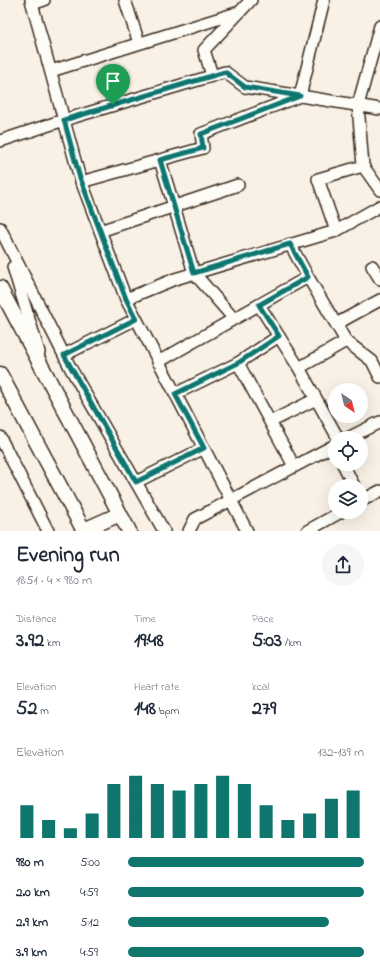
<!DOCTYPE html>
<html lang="en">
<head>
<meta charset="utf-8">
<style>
	:root { --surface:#fff; --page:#f6f6f7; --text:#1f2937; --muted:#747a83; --accent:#0f766e }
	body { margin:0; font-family:"Indie Flower",sans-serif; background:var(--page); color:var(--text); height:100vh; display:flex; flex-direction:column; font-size:15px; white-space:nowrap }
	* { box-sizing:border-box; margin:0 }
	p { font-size:13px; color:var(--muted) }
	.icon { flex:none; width:22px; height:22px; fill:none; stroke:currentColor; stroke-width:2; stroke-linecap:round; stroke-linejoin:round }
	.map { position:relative; height:531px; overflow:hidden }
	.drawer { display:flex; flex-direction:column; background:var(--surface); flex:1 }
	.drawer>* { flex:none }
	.needle { width:26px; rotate:145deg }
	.controls { position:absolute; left:328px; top:383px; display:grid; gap:8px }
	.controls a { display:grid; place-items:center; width:40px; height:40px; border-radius:50%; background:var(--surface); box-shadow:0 4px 16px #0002; font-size:20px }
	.pin { position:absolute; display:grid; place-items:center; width:34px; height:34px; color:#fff; margin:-41px -17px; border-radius:50% 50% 50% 0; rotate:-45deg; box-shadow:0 0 4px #0007 }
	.pin .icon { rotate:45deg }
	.round { display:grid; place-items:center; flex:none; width:42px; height:42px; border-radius:21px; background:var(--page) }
	.summary { display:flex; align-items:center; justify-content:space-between; height:68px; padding:0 16px }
	h1 { font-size:22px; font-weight:700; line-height:30px }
	.figures { display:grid; grid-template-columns:repeat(3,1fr); gap:6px; height:68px; padding:4px 16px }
	.figures div { display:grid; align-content:center }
	.figures b { font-size:20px; font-weight:700 }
	.figures small { font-size:11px; font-weight:400 }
	.figures p { font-size:11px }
	.chart { height:112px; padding:8px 16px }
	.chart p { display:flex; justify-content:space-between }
	.chart svg { width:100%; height:72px; margin-top:4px; stroke:var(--accent); stroke-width:6 }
	ul { padding:0 16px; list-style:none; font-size:13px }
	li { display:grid; grid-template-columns:64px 48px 1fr; align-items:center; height:30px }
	li i { height:10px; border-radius:5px; background:var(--accent) }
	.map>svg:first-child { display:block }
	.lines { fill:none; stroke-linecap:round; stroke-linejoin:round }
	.minor-casing { stroke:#3b2a1e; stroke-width:14 }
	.major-casing { stroke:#3b2a1e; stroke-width:17 }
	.minor { stroke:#fdfcf7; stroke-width:11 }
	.major { stroke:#fdfcf7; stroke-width:14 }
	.route-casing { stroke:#fff; stroke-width:8 }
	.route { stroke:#0f766e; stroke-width:5 }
</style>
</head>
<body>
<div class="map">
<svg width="380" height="531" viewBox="0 0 380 531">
	<rect width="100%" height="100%" fill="#f9f1e5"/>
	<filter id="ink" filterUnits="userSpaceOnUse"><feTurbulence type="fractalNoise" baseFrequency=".025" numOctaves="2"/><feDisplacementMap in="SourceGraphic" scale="8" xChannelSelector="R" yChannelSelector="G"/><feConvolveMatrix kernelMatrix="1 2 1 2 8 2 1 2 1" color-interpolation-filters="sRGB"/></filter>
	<g filter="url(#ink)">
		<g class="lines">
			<g class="minor-casing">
				<path id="minor" d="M31 0 79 175 126 299 247 531
					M125 0 139 43
					M32 4 44 0
					M380 26 358 105 363 166 380 190
					M51 71 240 12
					M212 75 204 50 251 0
					M0 141 64 120 225 72 245 87 380 109
					M160 160 194 273 234 319
					M81 182 203 148 201 134 300 96 324 0
					M0 228 71 369 164 531
					M100 231 238 185
					M336 231 318 179 363 166
					M290 244 308 277 346 341 372 361 380 377
					M372 266 380 279
					M13 267 39 352
					M126 299 175 279 336 231 380 206
					M259 305 299 368 338 438
					M336 324 380 300
					M64 355 136 319
					M158 362 308 277
					M238 363 294 466
					M299 368 346 341
					M175 394 238 363 279 336
					M270 422 316 399
					M0 437 48 531
					M348 438 380 422
					M343 464 354 486
					M136 482 204 448
					M361 501 380 491
					M189 531 195 519 335 445
					M307 531 341 512"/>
			</g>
			<g class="major-casing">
				<path id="major" d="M0 288 129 531
					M0 374 84 531
					M84 530 120 514"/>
			</g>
			<use href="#minor" class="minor"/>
			<use href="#major" class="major"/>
		</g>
	</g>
	<g class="lines" filter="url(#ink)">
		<g class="route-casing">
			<path id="route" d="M225 72 245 87 300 96 201 134 203 148 160 160 194 273 290 244 308 277 259 305 279 336 238 363 175 394 204 448 136 482 64 355 136 319 126 299 79 175 64 120Z"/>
		</g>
		<use href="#route" class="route"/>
	</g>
</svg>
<div class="controls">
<a><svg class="needle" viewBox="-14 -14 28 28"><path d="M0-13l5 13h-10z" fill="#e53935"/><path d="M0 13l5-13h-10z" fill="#747a83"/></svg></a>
<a><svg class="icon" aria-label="locate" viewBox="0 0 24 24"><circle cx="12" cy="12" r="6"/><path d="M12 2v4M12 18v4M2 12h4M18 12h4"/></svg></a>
<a><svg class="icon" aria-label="layers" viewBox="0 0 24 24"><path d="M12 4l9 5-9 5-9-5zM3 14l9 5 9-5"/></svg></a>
</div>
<div class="pin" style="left:113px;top:105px;background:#1e9e55"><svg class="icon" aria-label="arrive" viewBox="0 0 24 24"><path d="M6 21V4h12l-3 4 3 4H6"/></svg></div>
</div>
<section class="drawer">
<div class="summary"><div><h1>Evening run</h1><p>18:51 · 4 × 980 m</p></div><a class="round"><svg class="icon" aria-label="share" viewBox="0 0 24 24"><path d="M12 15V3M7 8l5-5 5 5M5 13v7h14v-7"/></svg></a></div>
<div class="figures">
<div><p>Distance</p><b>3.92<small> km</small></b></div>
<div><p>Time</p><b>19:48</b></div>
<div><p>Pace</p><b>5:03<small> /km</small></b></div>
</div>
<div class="figures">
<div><p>Elevation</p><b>52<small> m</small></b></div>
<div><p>Heart rate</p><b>148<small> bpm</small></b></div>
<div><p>kcal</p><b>279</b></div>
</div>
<div class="chart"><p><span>Elevation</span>132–139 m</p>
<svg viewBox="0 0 160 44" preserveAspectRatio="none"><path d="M5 44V24M15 44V33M25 44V38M35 44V29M45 44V11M55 44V6M65 44V11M75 44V15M85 44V11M95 44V6M105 44V11M115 44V24M125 44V33M135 44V29M145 44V20M155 44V15"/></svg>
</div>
<ul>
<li><b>980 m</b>5:00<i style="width:100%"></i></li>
<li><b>2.0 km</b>4:59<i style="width:100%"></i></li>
<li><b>2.9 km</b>5:12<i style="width:85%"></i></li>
<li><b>3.9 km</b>4:59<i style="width:100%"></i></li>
</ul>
</section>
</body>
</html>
